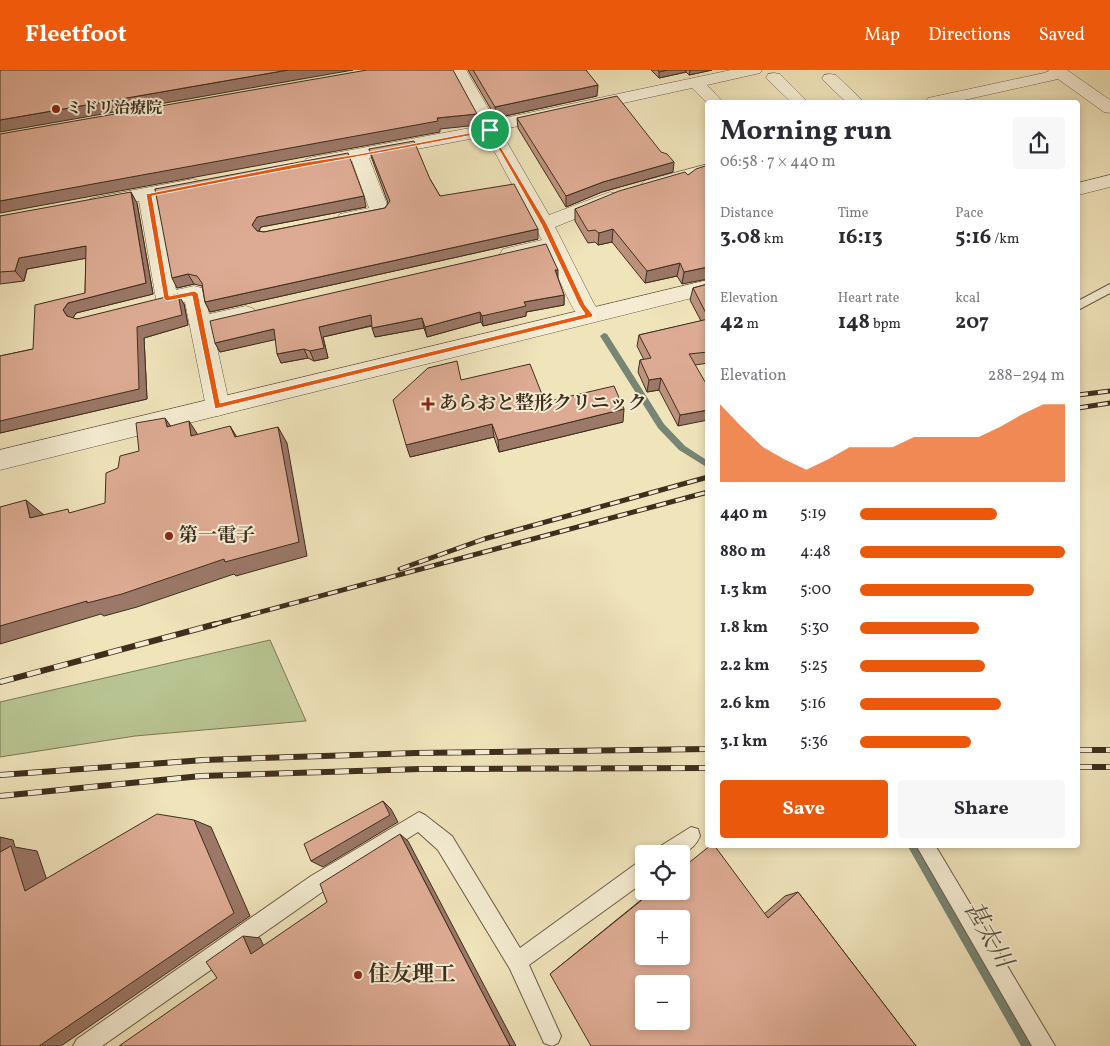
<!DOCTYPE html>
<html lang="en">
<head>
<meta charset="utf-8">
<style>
	:root { --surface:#fff; --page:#f7f7f7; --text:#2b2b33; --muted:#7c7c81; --accent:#ea580c }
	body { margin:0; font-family:Vollkorn,"Noto Serif JP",serif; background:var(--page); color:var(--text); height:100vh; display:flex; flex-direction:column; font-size:19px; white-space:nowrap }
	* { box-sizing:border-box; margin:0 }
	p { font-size:16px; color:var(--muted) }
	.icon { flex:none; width:28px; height:28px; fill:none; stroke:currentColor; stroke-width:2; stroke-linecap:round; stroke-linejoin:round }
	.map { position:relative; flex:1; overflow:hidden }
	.panel { position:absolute; left:705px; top:30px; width:375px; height:748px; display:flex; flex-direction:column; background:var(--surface); border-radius:5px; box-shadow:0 2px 8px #0003 }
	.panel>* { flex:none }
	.controls { position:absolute; left:635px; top:775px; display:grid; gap:10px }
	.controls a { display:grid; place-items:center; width:55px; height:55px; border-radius:5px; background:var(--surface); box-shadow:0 2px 8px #0003; font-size:25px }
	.pin { position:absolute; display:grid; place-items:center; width:42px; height:42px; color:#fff; margin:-21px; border:2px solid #fff; border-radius:50%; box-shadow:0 1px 5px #0007 }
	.round { display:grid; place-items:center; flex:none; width:52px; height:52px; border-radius:5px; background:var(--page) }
	.headline { display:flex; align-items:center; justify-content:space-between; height:85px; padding:0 15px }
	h1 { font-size:28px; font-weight:700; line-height:38px }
	.metrics { display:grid; grid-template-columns:repeat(3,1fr); gap:8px; height:85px; padding:5px 15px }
	.metrics div { display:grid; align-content:center }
	.metrics b { font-size:21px; font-weight:700 }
	.metrics small { font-size:14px; font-weight:400 }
	.metrics p { font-size:14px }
	.chart { height:140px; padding:10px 15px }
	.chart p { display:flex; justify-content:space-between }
	.chart svg { width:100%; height:90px; margin-top:5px; fill:var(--accent); opacity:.7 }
	.button { display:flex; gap:10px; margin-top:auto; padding:10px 15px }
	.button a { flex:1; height:58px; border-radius:5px; background:var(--accent); color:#fff; font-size:20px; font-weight:700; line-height:58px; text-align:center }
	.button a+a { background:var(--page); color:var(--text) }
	ul { padding:0 15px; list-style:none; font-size:16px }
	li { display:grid; grid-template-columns:80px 60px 1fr; align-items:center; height:38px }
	li i { height:12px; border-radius:6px; background:var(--accent) }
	header { display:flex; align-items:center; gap:30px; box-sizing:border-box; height:70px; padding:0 25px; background:var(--accent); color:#fff }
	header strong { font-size:24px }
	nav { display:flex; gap:28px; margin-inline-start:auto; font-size:18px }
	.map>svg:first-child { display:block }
	.green { fill:#b8c491; stroke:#7c7958 }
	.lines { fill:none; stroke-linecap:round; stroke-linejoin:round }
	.stream { fill:#768574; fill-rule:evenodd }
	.service-casing { stroke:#6b5c45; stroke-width:2 }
	.minor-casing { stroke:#6b5c45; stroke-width:1 }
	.tertiary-casing { stroke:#6b5c45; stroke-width:1 }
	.service { fill:#f5edd3; fill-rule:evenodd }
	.minor { fill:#f5edd3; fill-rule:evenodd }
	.tertiary { fill:#f5edd3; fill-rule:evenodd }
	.rail-far1-casing { stroke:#3f2e1e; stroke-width:5 }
	.rail-casing { stroke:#3f2e1e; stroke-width:6 }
	.rail-far1 { stroke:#f5edd3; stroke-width:3; stroke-dasharray:10; stroke-linecap:butt }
	.rail { stroke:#f5edd3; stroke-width:4.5; stroke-dasharray:14; stroke-linecap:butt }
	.wall { fill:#be937e; stroke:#3f2e1e }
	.shaded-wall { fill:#9b7867; stroke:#3f2e1e }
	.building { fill:#ddab93; stroke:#3f2e1e; fill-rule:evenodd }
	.route { fill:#ea580c; stroke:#fff; fill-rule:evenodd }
	.poi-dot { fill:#8f2418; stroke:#f5edd3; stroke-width:2 }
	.labels { text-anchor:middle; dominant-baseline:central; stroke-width:4; stroke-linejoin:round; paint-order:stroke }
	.far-poi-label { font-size:16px; font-weight:bold; fill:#3f2e1e; stroke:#f5edd3; text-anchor:start }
	.poi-label { font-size:19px; font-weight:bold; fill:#3f2e1e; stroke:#f5edd3; text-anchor:start }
	.near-poi-label { font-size:22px; font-weight:bold; fill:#3f2e1e; stroke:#f5edd3; text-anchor:start }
	.near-water-label { font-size:24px; font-style:italic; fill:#565242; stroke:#f5edd3 }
</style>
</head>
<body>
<header>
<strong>Fleetfoot</strong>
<nav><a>Map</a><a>Directions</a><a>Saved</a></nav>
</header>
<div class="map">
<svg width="1110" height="976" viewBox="0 0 1110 976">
	<rect width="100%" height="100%" fill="#f0e4bb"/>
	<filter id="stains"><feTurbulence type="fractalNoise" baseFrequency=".004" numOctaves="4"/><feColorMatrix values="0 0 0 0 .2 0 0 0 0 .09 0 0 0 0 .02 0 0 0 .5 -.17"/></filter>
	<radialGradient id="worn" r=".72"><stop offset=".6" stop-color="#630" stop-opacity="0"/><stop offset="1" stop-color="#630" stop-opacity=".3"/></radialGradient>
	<path class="green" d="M270 570 306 651 135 666 0 687V632Z"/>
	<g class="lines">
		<path class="stream" d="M604 263 607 264 664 354 685 376 708 391V398L679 380 658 358 600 266Z
			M907 775H918L1034 976H1021Z"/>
		<g class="service-casing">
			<path id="service" d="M1110 214V223L1078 240V231Z
				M419 742 425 745 452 766 520 878 637 793 644 791V812L529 895 561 966 558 973 552 976 544 973 510 899 438 780 418 762 325 820 102 976H73L77 969 311 806Z
				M691 757 698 759 700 766C692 786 675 784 657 784L659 777Z
				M916 775H935L1055 976H1032Z"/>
		</g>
		<g class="minor-casing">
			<path id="minor" d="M450 0H466L495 50 731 0H762L760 3 707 15 723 32H708V34L692 18 500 60 549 145 610 122 617 124 620 128 617 132 555 157 593 232 601 245 598 250C593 252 587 254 582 250 572 243 554 196 547 182L510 191 503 189 500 184 503 179 542 170 486 66 369 88 390 142 387 146 347 154 340 152 337 148 340 144 369 138 352 91 313 99 306 97 304 93 306 89 313 87 481 56Z
				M1048 0H1067L1110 30V43L1104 42 1058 9 955 32H925L928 28 1044 3 1049 1Z
				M774 3 780 4 808 32H791L766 8 768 4Z
				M830 4 836 5 864 32H846L822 9 824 5Z
				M708 94V105L651 121 644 119 641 115 644 111Z
				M193 109 200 111 203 115 200 119 158 127 176 220 194 216 202 218 205 223 209 244 246 236 254 239 257 244 254 249 213 259 230 337 227 343 218 346 209 343 206 337 185 232 167 236 159 234 156 229 139 131 97 139 90 137 87 133 90 129 97 127Z"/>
		</g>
		<g class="tertiary-casing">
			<path id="tertiary" d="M1110 105V117L1078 125V113Z
				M708 210V224L0 400V380Z"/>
		</g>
		<use href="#service" class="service"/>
		<use href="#minor" class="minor"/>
		<use href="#tertiary" class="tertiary"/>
		<g class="rail-far1-casing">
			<path id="rail-far1" d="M1078 325 1110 321
				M1078 338 1110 333
				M400 499 484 469 708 407
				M212 555 708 422"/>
		</g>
		<g class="rail-casing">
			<path id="rail" d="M0 612 216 554
				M1078 680H1110
				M1078 697H1110
				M0 705 204 690 416 683 708 679
				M0 726 201 706 420 699 708 698"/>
		</g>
		<use href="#rail-far1" class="rail-far1"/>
		<use href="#rail" class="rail"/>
	</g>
	<path class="wall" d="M468 0H586L597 26 496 48Z
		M651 0H712L689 5 686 2 659 8Z
		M517 48 673 102 602 122 566 137 518 58Z
		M369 79 430 109 440 126 538 169 210 242 205 232 202 216 194 214 177 218 155 119 366 137 261 157 259 161 264 162 385 138 388 133 372 89Z
		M708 95 682 214 677 206 645 213 612 172 598 175 595 172 588 173 575 151V139L688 105Z
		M137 133 153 224 76 243 73 248 77 249 184 234 188 255 144 268 147 329 0 363V286L33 279 85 223 86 188 27 199 24 211 0 214V146Z
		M558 209 564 225V235L526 242V246L483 256 481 252 427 267 424 258 375 267 372 256 323 267 328 288 314 291 308 288 281 293 275 269 220 282 215 273Z
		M708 214V293L695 295 678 356 659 320 647 322 638 302 640 290H644L637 276 639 265 701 251 690 230 693 218Z
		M461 310 545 332 623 352 499 382 494 367 410 387Z
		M652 821 764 844 785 826 798 822 916 976 550 904Z"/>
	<path class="shaded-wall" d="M288 0H353L0 62V50Z
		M667 0H686V2L659 8V2Z
		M690 0H712L689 5Z
		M598 15 597 26 496 48 495 37Z
		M477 44 478 55 440 59V62L0 143V131L437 48Z
		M674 92 673 102 602 122 566 137V126L603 112Z
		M131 122 137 133 153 224 76 243 71 251 63 240 68 233 146 213Z
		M364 126 366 137 261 157 256 165 252 155 257 147Z
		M538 159V169L210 242 205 232Z
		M613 159 612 172 598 175 599 163Z
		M86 176 93 187 27 199 24 211 15 201 19 188Z
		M680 193 677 206 645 213 647 201Z
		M708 197V209L682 214 684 202Z
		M555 200H558V210Z
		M188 204 194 214 177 218 172 208Z
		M178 224 184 234 188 255 144 268 147 329 0 363V351L137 257Z
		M564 225V235L526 242V246L483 256 482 246 524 232Z
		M480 242 481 252 427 267 425 257Z
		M371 245 374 255 323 267 328 288 314 291 310 281 319 257Z
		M422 248 424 258 375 267 372 258Z
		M274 259 278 269 220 282 215 273Z
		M304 279 308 288 281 293 277 284Z
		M661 308 659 320 647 322 649 310Z
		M624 339 623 352 499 382 498 370Z
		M708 340V350L678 356 680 345Z
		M165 348 177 365 167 357Z
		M189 351 200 368 191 366Z
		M492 354 494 367 410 387 406 375Z
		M230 356 240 372 235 367Z
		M278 357 287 373 307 486 236 506 234 504 137 537 104 546 101 544 0 574V556Z
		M26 430 44 445 30 448Z
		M383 731 391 739 398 752 323 797 311 791Z
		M194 750 211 757 250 846 61 976H39Z
		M400 764 408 771 516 976H510Z
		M0 767 13 770 15 777 37 781 52 825 25 821 0 789Z
		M243 866 260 868 268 885 251 884Z"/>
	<path class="building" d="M0 0H288L0 50Z
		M367 0H453L477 44 437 48 438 51 0 131V64Z
		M473 0H586L598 15 495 37Z
		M658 0H667L659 2Z
		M617 26 661 82 667 84 674 92 603 112 566 126 517 48Z
		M414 71 430 109 440 126 514 114 538 159 205 232 202 213 197 206 188 204 172 208 155 119 348 83 364 126 257 147 252 155 257 161 264 162 385 138 390 131 369 79Z
		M708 95V182L705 183 708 186V197L684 202 680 193 647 201 613 159 599 163 595 160 588 161 575 139 619 121 685 102 688 105 696 99Z
		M131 122 146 213 68 233 63 240 67 246 77 249 178 224 182 245 137 257 139 319 0 351V286L33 279 35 235 85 223 86 176 19 188 15 201 0 202V146Z
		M546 174 558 200H555L564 225 524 232 526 236 482 246 480 242 425 257 422 248 372 258 371 245 319 257 324 278 310 281 304 279 277 284 274 259 215 273 210 251Z
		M708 214V247L693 218Z
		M708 249V282L689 284 708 317V340L680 345 661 308 649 310 640 290 651 288 639 265Z
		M457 291 461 310 530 294 545 332 614 316 624 339 498 370 492 354 406 375 393 330 428 298Z
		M165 348 167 357 189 351 191 366 230 356 235 367 278 357 299 472 225 492 224 489 122 524 87 533V531L0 556V437L26 430 30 448 68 439 69 443 105 433 106 403 118 398 120 386 139 381 136 353Z
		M383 731 390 745 311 791 304 774Z
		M157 744 194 750 234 843 39 976H0V782L11 776 25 821Z
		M400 764 510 976H119L217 908 206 892 243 866 251 884 327 832 320 814Z
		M711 775H714L768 848 798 822 916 976H591L550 904 653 821H681V799ZM644 849H681V886H644ZM644 914H681V951H644Z"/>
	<path class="route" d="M490 59 547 154 585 235 593 245 592 247 215 339 192 226 167 231 164 229 146 124 300 93 359 84ZM489 62 541 154 579 235 585 244 220 333 198 223 194 221 169 226 152 126C264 103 376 84 489 62Z"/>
	<g class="poi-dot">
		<circle cx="56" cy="39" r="5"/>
		<path d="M425.5 326.5h5v5h5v5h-5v5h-5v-5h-5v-5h5z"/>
		<circle cx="169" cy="466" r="5"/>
		<circle cx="358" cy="905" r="5"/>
	</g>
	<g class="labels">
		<g class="far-poi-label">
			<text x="66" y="39">ミドリ治療院</text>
		</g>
		<g class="poi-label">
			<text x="439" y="334">あらおと整形クリニック</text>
			<text x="179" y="466">第一電子</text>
		</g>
		<g class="near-poi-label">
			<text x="368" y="905">住友理工</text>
		</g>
		<g class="near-water-label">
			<text transform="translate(987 865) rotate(60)">甚太川</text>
		</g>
	</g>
	<rect width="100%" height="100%" filter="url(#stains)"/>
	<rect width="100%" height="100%" fill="url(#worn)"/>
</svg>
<div class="controls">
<a><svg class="icon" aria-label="locate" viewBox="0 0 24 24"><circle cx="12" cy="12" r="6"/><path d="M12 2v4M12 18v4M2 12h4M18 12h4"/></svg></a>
<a>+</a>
<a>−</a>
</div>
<div class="pin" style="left:490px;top:60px;background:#1e9e55"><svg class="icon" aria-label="arrive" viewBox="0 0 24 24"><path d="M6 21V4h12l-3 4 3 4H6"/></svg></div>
<section class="panel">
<div class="headline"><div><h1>Morning run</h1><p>06:58 · 7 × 440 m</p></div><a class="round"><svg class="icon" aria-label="share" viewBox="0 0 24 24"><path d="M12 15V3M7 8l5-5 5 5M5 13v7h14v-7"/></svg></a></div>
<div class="metrics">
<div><p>Distance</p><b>3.08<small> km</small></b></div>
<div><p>Time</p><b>16:13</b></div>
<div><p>Pace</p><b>5:16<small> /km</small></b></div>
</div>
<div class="metrics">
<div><p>Elevation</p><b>42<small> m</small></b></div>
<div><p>Heart rate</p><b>148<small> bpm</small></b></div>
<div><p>kcal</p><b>207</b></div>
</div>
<div class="chart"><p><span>Elevation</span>288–294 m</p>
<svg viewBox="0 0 160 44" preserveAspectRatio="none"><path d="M0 44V6L10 17L20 27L30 33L40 38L50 33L60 27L70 27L80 27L90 22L100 22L110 22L120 22L130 17L140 11L150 6L160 6V44z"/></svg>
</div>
<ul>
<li><b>440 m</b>5:19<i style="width:67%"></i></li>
<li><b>880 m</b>4:48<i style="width:100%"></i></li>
<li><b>1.3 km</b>5:00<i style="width:85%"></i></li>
<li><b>1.8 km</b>5:30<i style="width:58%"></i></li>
<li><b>2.2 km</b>5:25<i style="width:61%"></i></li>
<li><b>2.6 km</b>5:16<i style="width:69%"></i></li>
<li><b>3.1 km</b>5:36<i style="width:54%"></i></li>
</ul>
<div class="button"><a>Save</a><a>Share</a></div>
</section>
</div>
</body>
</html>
